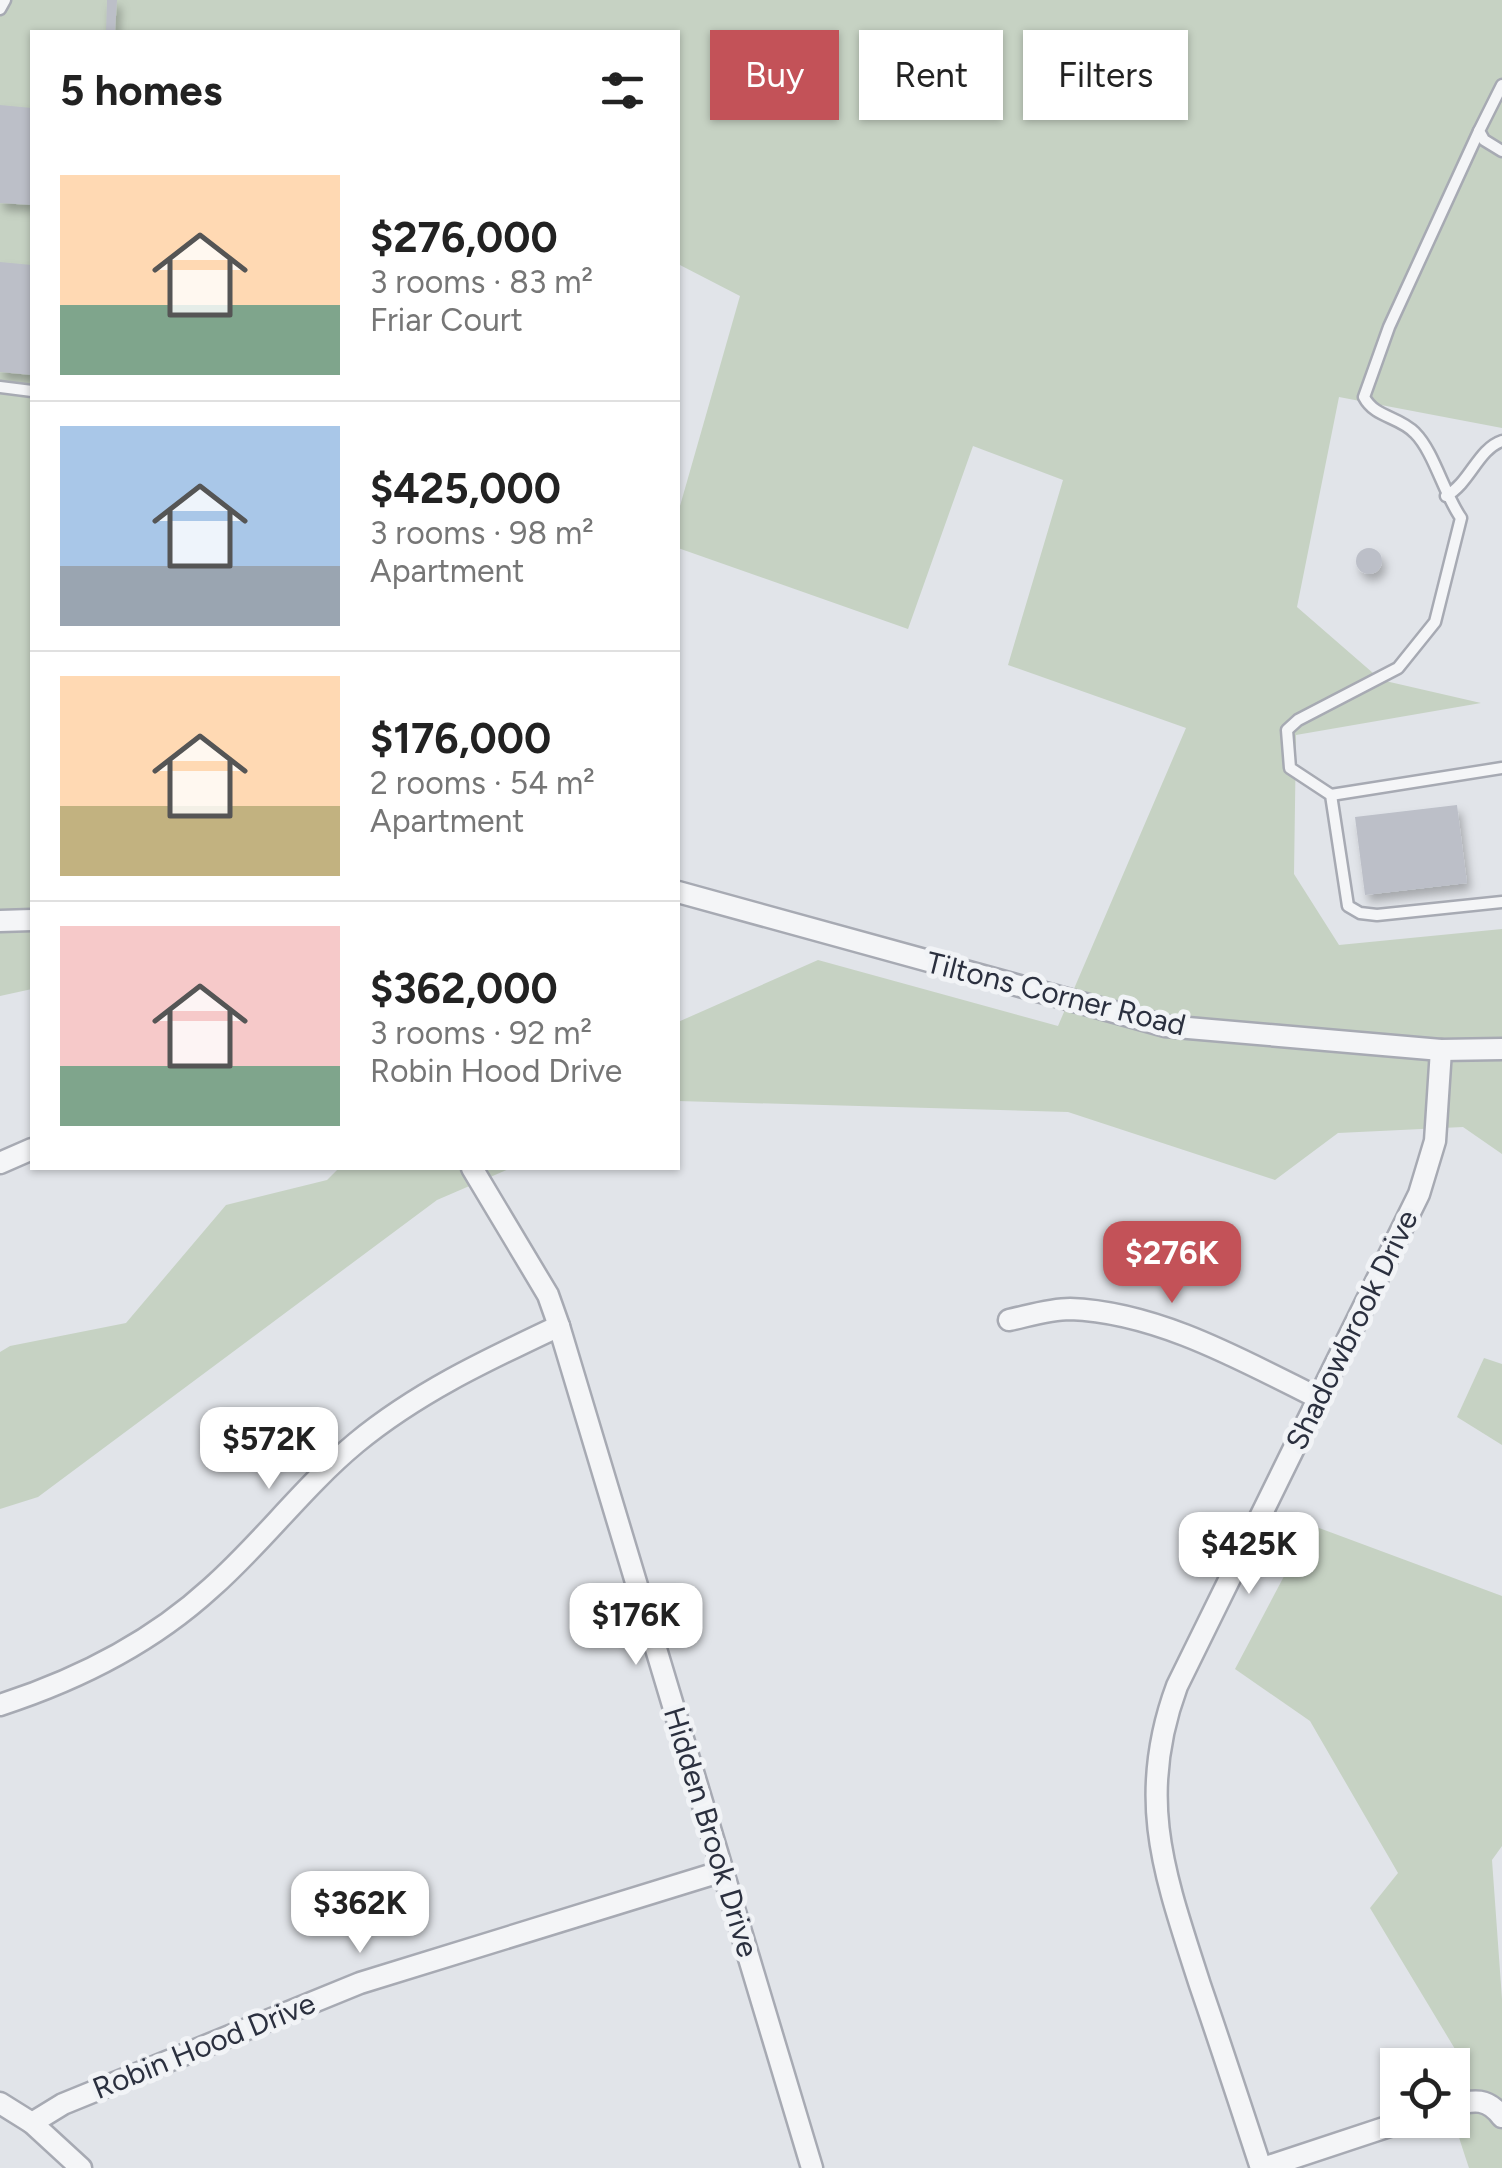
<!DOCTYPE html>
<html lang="en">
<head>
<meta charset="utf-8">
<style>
	:root { --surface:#fff; --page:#f2f2f2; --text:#222; --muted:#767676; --line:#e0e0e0; --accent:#c35258 }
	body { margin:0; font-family:Figtree,sans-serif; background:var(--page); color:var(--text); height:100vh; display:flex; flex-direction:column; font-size:38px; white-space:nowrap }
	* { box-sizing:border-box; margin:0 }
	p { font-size:32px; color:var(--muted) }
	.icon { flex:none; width:55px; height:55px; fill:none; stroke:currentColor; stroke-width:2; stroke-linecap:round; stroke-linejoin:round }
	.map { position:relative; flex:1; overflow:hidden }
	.details { position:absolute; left:30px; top:30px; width:650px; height:1140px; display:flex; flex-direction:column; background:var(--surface); border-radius:0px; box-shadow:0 2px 8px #0004 }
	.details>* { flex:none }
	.top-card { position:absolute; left:710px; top:30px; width:640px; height:90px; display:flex; gap:20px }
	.buttons { position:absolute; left:1380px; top:2048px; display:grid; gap:20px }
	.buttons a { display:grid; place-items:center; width:90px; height:90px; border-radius:0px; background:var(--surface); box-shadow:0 2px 8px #0004; font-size:50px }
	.price { position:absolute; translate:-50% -85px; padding:0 22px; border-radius:20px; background:#fff; color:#222; font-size:32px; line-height:65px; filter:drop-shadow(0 2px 5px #0008) }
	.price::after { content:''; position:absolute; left:50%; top:60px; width:30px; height:22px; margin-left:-15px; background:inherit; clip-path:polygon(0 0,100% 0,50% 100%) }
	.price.selected { background:var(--accent); color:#fff }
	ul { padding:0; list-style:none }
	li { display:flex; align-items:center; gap:30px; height:250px; padding:0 30px }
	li+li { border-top:2px solid var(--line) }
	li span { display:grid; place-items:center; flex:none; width:280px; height:200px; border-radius:0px; color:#555 }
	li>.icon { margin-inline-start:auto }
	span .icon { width:120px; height:120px; fill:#fffc; stroke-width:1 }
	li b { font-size:42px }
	h2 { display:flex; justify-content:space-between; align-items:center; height:120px; padding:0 30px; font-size:42px }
	.pill { padding:0 35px; border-radius:0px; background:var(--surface); box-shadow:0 2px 8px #0004; font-size:35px; line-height:90px }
	.pill.selected { background:var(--accent); color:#fff }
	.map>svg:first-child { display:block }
	.green { fill:#c6d2c3 }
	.building { fill:#bcbfc8; filter:url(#shadow) }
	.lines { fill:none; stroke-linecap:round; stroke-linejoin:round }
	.lane-casing { stroke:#a7aab3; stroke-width:15 }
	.street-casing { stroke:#a7aab3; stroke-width:25 }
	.lane { stroke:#f4f5f7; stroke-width:10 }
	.street { stroke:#f4f5f7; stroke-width:20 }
	.labels { text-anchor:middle; stroke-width:10; stroke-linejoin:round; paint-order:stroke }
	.street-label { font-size:30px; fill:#2b303f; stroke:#f1f3f6 }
</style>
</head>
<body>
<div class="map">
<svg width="1502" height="2168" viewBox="0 0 1502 2168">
	<defs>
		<filter id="shadow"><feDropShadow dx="4" dy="7" stdDeviation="5" flood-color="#0004"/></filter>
	</defs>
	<rect width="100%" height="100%" fill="#e1e4e9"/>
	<g class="green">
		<path d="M0,0H1502V428L1339,397L1297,607L1381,680L1481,703L1296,735L1294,874L1339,945L1502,929V1154L1463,1127L1338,1133L1275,1180L1068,1112L678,1101V1022L818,960L1058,1026L1186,728L1008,665L1063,480L973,446L908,629L678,548V513L740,296L678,264V32H32V989L0,996Z"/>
		<path d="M339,1168H511L437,1200L38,1497L0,1509V1352L10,1346L126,1323L226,1205L327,1180Z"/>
		<path d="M1484,1358L1502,1364V1445L1457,1417Z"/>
		<path d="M1311,1525L1502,1596V1846L1492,1860L1502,1999V2168H1469C1458,2133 1441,2097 1464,2064L1370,1908L1398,1873L1310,1721L1235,1669Z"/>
	</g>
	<g class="building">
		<path d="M107,0H117L115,32H106Z"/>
		<path d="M0,105L32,108V205L0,203Z"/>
		<path d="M0,262L32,265V375L0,372Z"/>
		<circle cx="1369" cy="561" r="13"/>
		<path d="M1457,805L1467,883L1365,895L1355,817Z"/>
	</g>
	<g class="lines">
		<defs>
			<g id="lane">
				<path d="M0,9L5,0"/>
				<path d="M1502,85L1479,131L1484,140L1502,151"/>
				<path d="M1479,131L1389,327L1364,397C1375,418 1399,416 1415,433C1434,452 1444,494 1461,518L1435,622L1398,668L1298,720L1287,730L1290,768L1331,795L1348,906L1360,913L1377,915L1502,902"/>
				<path d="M0,387L32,391"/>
				<path d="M1446,496C1470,483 1478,449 1502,441"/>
				<path d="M1331,795L1502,768"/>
			</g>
			<g id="street">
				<path d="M678,892L1165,1026L1441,1050L1502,1049"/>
				<path d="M0,921L32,920"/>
				<path d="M0,1163L32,1149"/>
				<path d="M472,1168L548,1295L559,1326L812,2168"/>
				<path d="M1009,1320C1028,1316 1050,1309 1070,1309C1157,1312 1242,1360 1318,1398"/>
				<path d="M0,1705C77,1680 151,1643 211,1588C262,1543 303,1487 356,1443C418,1392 487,1360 559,1326"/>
				<path d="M0,2103L32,2123L81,2168"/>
				<path d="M1452,2106C1474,2099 1488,2098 1502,2117"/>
				<path d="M32,2123L63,2104L360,1983L723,1871"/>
				<path d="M1261,2168C1241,2107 1221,2046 1200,1985C1165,1876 1135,1799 1177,1686L1419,1194L1435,1141L1441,1050"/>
				<path d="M1263,2168L1408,2120"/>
			</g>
		</defs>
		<use href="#lane" class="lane-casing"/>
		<use href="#street" class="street-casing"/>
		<use href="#lane" class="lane"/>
		<use href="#street" class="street"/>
	</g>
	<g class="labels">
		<g class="street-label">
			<text transform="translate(1056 994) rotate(14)" y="10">Tiltons Corner Road</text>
			<text transform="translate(1352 1330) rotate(-64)" y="10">Shadowbrook Drive</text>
			<text transform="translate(711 1832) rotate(73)" y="10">Hidden Brook Drive</text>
			<text transform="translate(204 2046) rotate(-22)" y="10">Robin Hood Drive</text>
		</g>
	</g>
</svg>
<div class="buttons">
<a><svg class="icon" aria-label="locate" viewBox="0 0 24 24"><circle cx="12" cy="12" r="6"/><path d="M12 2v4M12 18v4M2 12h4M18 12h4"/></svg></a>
</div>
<b class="price selected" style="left:1172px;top:1306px">$276K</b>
<b class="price" style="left:269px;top:1492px">$572K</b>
<b class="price" style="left:1249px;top:1597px">$425K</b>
<b class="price" style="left:636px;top:1668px">$176K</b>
<b class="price" style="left:360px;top:1956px">$362K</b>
<div class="top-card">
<a class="pill selected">Buy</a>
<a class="pill">Rent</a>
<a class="pill">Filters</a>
</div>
<section class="details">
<h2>5 homes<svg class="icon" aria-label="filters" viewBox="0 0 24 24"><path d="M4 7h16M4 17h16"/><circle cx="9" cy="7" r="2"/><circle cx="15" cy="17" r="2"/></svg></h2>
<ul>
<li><span style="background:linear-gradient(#ffd9b3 65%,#7fa58c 0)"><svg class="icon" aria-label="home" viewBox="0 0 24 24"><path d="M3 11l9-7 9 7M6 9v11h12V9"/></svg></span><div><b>$276,000</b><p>3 rooms · 83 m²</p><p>Friar Court</p></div></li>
<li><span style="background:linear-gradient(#a9c7e8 70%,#9aa5b1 0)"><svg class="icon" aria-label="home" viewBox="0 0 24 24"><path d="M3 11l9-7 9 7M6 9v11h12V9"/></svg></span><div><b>$425,000</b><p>3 rooms · 98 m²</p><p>Apartment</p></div></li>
<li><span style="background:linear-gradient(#ffd9b3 65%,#c2b280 0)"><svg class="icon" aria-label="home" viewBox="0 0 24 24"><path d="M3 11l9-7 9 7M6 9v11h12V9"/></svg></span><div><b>$176,000</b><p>2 rooms · 54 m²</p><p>Apartment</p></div></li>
<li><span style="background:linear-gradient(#f6c9c9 70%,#7fa58c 0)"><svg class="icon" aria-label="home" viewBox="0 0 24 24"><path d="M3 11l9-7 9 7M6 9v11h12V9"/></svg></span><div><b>$362,000</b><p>3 rooms · 92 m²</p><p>Robin Hood Drive</p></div></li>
</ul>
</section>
</div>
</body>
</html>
